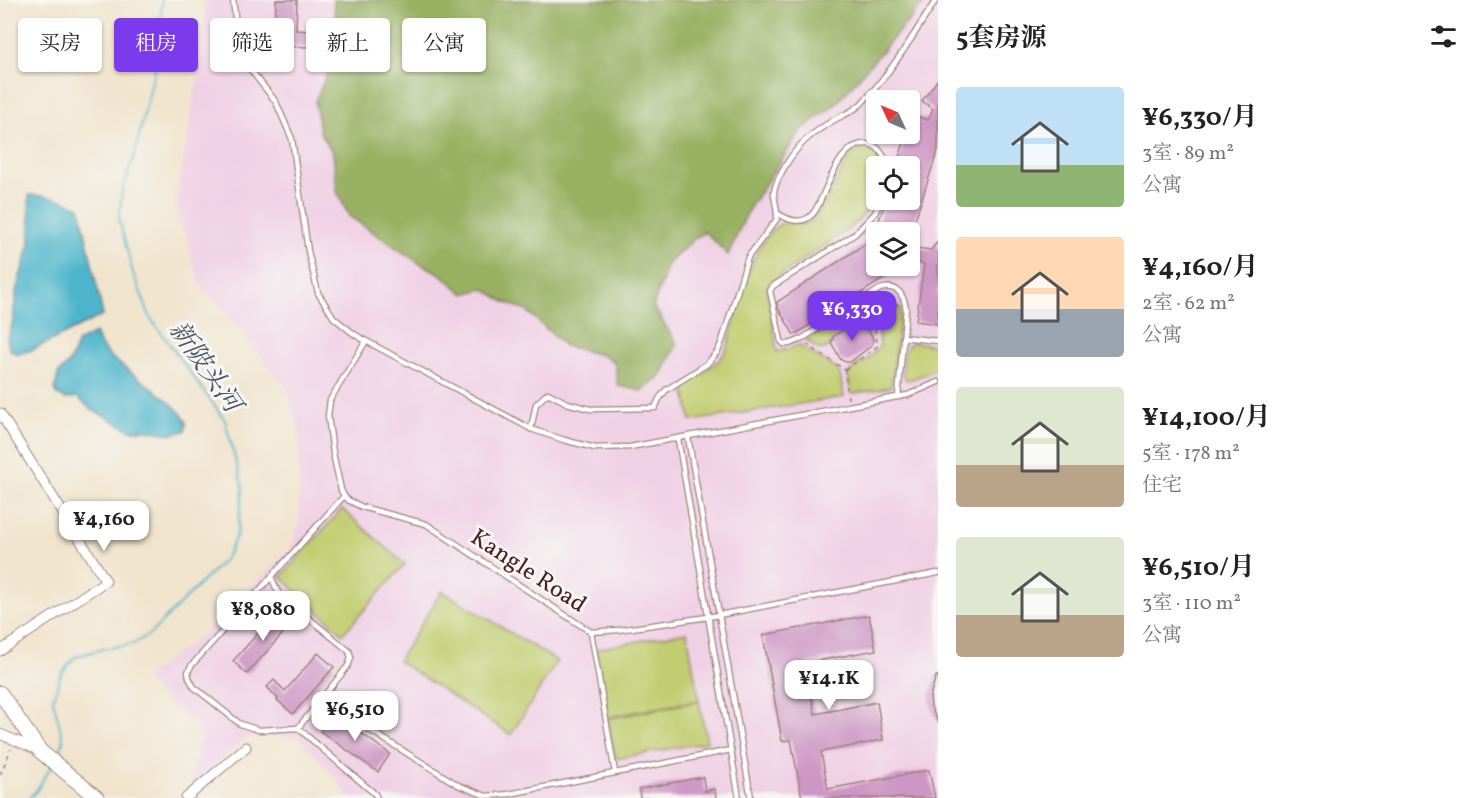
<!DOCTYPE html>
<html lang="zh">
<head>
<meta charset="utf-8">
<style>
	:root { --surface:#fff; --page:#f2f2f2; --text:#222; --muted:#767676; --accent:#7c3aed }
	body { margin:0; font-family:Vollkorn,"Noto Serif SC",serif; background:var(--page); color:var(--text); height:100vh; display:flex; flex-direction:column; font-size:22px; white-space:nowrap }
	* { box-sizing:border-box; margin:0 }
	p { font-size:20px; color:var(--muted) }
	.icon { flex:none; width:33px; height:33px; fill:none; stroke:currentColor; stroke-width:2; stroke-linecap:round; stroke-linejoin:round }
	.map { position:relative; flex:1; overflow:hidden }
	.panel { display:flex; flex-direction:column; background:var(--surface); width:540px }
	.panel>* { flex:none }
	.banner { position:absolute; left:18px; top:18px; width:570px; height:54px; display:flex; gap:12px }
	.needle { width:39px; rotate:314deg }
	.buttons { position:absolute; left:866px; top:90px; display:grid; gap:12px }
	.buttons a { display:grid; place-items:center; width:54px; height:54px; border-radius:6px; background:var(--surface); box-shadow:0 2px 4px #0004; font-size:30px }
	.price { position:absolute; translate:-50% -51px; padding:0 14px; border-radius:12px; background:#fff; color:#222; font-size:20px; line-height:39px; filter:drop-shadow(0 2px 3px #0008) }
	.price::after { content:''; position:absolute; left:50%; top:36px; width:18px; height:14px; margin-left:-9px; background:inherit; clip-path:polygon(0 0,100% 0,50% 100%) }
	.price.current { background:var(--accent); color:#fff }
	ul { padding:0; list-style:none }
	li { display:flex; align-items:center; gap:18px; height:150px; padding:0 18px }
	li span { display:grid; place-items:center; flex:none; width:168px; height:120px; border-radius:6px; color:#555 }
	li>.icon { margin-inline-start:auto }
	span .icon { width:72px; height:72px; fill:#fffc; stroke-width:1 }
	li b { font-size:26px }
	h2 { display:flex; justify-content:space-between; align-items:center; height:72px; padding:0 18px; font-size:26px }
	.pill { padding:0 21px; border-radius:6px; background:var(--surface); box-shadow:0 2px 4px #0004; font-size:21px; line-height:54px }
	.pill.current { background:var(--accent); color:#fff }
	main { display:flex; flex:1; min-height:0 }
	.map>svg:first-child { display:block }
	.built { fill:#f0d0e5; fill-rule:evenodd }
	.green { fill:#c1cd6f; stroke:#86764d; stroke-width:1.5 }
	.forest { fill:#98b062; stroke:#716846; stroke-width:1.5 }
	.water { fill:#4db5cb; stroke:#4c6a7b; stroke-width:1.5 }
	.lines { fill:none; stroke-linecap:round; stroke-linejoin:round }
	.stream { stroke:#4db5cb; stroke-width:2 }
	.building { fill:#cd96c4 }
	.lane-casing { stroke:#9e827c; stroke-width:7 }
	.street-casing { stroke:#9e827c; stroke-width:11 }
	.secondary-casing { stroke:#9e827c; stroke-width:16 }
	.path { stroke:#9e827c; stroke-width:1.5; stroke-dasharray:4.5 4.5; stroke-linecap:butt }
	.lane { stroke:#fff; stroke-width:4.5 }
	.street { stroke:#fff; stroke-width:9 }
	.secondary { stroke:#fff; stroke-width:14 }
	.labels { text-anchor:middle; stroke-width:6; stroke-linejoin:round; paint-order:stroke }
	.street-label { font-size:24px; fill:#4a1f2b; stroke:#f6f6f2 }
	.water-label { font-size:26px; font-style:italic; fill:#4b5463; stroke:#f6f6f2 }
</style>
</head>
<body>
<main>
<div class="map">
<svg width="938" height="798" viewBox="0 0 938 798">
	<rect width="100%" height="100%" fill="#f6f6f2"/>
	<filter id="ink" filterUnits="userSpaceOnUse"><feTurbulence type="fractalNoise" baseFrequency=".0167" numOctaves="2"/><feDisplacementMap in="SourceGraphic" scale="12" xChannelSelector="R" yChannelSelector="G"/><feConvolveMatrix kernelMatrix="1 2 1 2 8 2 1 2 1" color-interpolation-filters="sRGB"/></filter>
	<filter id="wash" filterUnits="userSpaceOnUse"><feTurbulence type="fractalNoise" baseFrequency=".008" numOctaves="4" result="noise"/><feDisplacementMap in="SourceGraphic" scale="24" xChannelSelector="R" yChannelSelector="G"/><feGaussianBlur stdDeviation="1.35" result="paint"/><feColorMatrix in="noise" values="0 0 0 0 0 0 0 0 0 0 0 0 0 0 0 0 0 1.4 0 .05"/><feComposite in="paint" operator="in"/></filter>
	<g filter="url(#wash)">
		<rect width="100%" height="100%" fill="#f1e4cd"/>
		<path class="built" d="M206,0H938V798H349L336,778L298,737H246L190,786L201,730L143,679L208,630L289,550L299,527V427L286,387L222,308L200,286L176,202L203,47ZM876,100H909V134H876ZM876,166H909V200H876ZM876,232H909V266H876Z"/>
		<g class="green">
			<path d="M865,149C874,152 882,157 883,166H876V188L870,206L864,214L852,227L769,283L767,288L777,352L799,345L838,370L840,374L844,397L691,421L684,387C695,377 718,365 725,352C729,345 730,336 732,330C740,304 747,266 762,244C767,237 776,223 785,223C793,223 799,227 807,223C823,215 839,174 848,158C853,152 857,150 865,149Z"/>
			<path d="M878,293L879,303L863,322C851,322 836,331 831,342L832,345L824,349H818L806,340Z"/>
			<path d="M898,307L901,309L891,387L851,394L848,374L860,362L864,363L880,346L878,327Z"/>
			<path d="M913,342L938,346V369L912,379L906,380L903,376C904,365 901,348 913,342Z"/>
			<path d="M342,509L405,564L343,634L281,577Z"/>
			<path d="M442,591L557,661L511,735L398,661Z"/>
			<path d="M687,632L699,700L608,717L596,649Z"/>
			<path d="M699,701L707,742L616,759L608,719Z"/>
		</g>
		<path class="forest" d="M333,0H923V4L836,104L801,130L749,209L728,255L705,232L695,238L669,263L653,306L677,344L661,376L641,391L618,386L615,363L602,355L565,346L527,311L505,302L484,289L464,294L439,273L419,263L349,216L337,191L333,153L320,132L315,101L340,45Z"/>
		<g class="water">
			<path d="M29,195C48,195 63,200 80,207L103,315L32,350L18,354L10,350L7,339L12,325L17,287L30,244Z"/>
			<path d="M95,333C98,340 102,348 107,353C123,370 181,404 186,422C187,425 186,427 185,431L171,434L146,430H130L105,416L92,410L77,397L66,399L57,395L55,388L58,374L70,361L78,342Z"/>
		</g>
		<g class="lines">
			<g class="stream">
				<path d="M56,758L61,750L63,739L53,700L61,674L75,657L102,649L133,644L150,634L226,558L237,534L243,489L225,420L151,319L133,273L119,219L122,191L134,157L158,56L162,0"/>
				<path d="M29,798L37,790L52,765"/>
			</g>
		</g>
		<g id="blocks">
			<g class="building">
				<path d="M276,0H297L296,30L308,31V47L274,46Z"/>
				<path d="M938,79V150L911,232H886L876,229L886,200H909V166H896L907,134H909V126L913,115L928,120L933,109L922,101Z"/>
				<path d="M871,240L876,247V266H888L893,273L794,335L778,308L777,302Z"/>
				<path d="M938,241V324L916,321L924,264L909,261V247L931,250Z"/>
				<path d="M855,322L862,323L872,336L873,341L871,346L850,362H846L841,360L831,342L834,336Z"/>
				<path d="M279,610L293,622L247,674L233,661Z"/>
				<path d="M869,615L876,650L805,663L815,714L877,702L883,740L821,752L828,789L929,770L935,798H802L791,740L782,741L763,635Z"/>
				<path d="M318,653L334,667L293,714L277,700L278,699L267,687L274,680L285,691Z"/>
				<path d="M936,676H938V723L931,707L930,696Z"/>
				<path d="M333,713L390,754L378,772L320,731Z"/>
				<path d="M703,777L705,791L715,789L716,798H640L639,789Z"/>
			</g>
		</g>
	</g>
	<g filter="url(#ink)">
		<use href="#blocks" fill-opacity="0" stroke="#9e827c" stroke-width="1.5"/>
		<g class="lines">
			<defs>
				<g id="lane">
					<path d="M233,0L236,25L246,64L276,102L292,139L308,251L318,293L334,318L354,334L366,341L531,429L564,440L595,448L630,447L908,395L938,382"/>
					<path d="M881,200L875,213L855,234L773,286L770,291L781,341L784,344H789L800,340L880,289C897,284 903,293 906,308L898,397"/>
					<path d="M777,213C786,219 798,224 808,218C815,214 818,206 821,199C830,180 842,142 867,144C878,144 885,157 888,166"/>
					<path d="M903,337L938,341"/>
					<path d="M366,341L330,400L328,416L333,453L341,490L344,496L348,500L362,507L426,524L591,632L618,630L708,617L938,573"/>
					<path d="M531,429L536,404L548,393L567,403L590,409L655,408L659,399L666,390L707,364L718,351L722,341L748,257L777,219C778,210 774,201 774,192C775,184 779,177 783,170C796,146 810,134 834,120C843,115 854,111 861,104C891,73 913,36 936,0"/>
					<path d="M688,437L751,798"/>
					<path d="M678,439L739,798"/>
					<path d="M344,496L191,666L188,672L189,678L194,687L240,724L259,730L298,728L375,794L377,798"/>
					<path d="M271,577L279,594L349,651L351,658L348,666L298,728"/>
					<path d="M591,632L615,773"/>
					<path d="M320,699L458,785L486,796L509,794L731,750"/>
				</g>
				<g id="street">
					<path d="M0,413L106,581L0,651"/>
					<path d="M0,734L38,750"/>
					<path d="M186,798L246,747"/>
				</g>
				<path id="secondary" d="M0,693L40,751L97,798"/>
			</defs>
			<use href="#lane" class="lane-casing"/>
			<use href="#street" class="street-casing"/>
			<use href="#secondary" class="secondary-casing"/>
			<g class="path">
				<path d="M882,296L886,312"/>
				<path d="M806,344L845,370L848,399"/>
				<path d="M845,370L878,346L874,324L898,303"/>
				<path d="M0,775L11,749"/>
			</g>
			<use href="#lane" class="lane"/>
			<use href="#street" class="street"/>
			<use href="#secondary" class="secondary"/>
		</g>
	</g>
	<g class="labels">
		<g class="street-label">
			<text transform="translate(529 570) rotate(33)" y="8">Kangle Road</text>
		</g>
		<g class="water-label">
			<text transform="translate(206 366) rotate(55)" y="9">新陂头河</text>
		</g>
	</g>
</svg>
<div class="buttons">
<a><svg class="needle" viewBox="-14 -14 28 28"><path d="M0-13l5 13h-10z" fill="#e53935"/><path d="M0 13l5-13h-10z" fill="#767676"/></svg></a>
<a><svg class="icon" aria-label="locate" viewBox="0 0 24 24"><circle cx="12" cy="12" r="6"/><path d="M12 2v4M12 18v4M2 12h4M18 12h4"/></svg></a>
<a><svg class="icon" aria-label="layers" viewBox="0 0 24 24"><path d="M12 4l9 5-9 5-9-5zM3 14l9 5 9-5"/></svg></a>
</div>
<b class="price current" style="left:852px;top:342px">¥6,330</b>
<b class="price" style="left:104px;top:552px">¥4,160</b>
<b class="price" style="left:263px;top:642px">¥8,080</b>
<b class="price" style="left:829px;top:711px">¥14.1K</b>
<b class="price" style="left:355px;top:742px">¥6,510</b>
<div class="banner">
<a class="pill">买房</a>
<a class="pill current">租房</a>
<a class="pill">筛选</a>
<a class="pill">新上</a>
<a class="pill">公寓</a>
</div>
</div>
<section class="panel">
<h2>5套房源<svg class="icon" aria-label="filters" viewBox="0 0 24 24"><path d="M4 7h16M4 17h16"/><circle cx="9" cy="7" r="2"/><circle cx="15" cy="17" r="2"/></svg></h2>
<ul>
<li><span style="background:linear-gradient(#bfe0f5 65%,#8fb573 0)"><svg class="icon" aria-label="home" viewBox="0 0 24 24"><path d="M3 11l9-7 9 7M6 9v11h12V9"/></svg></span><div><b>¥6,330/月</b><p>3室 · 89 m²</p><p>公寓</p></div></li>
<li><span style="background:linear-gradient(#ffd9b3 60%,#9aa5b1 0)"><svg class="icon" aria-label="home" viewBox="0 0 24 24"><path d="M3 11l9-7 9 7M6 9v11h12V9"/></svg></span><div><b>¥4,160/月</b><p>2室 · 62 m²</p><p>公寓</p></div></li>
<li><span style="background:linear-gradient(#dfe7d0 65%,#b9a48a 0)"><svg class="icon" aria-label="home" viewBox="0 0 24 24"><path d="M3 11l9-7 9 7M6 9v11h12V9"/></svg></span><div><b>¥14,100/月</b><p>5室 · 178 m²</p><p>住宅</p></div></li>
<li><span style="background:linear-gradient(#dfe7d0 65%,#b9a48a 0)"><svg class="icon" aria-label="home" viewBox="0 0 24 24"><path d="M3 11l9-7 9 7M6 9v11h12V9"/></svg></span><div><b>¥6,510/月</b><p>3室 · 110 m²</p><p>公寓</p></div></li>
</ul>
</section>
</main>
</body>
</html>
